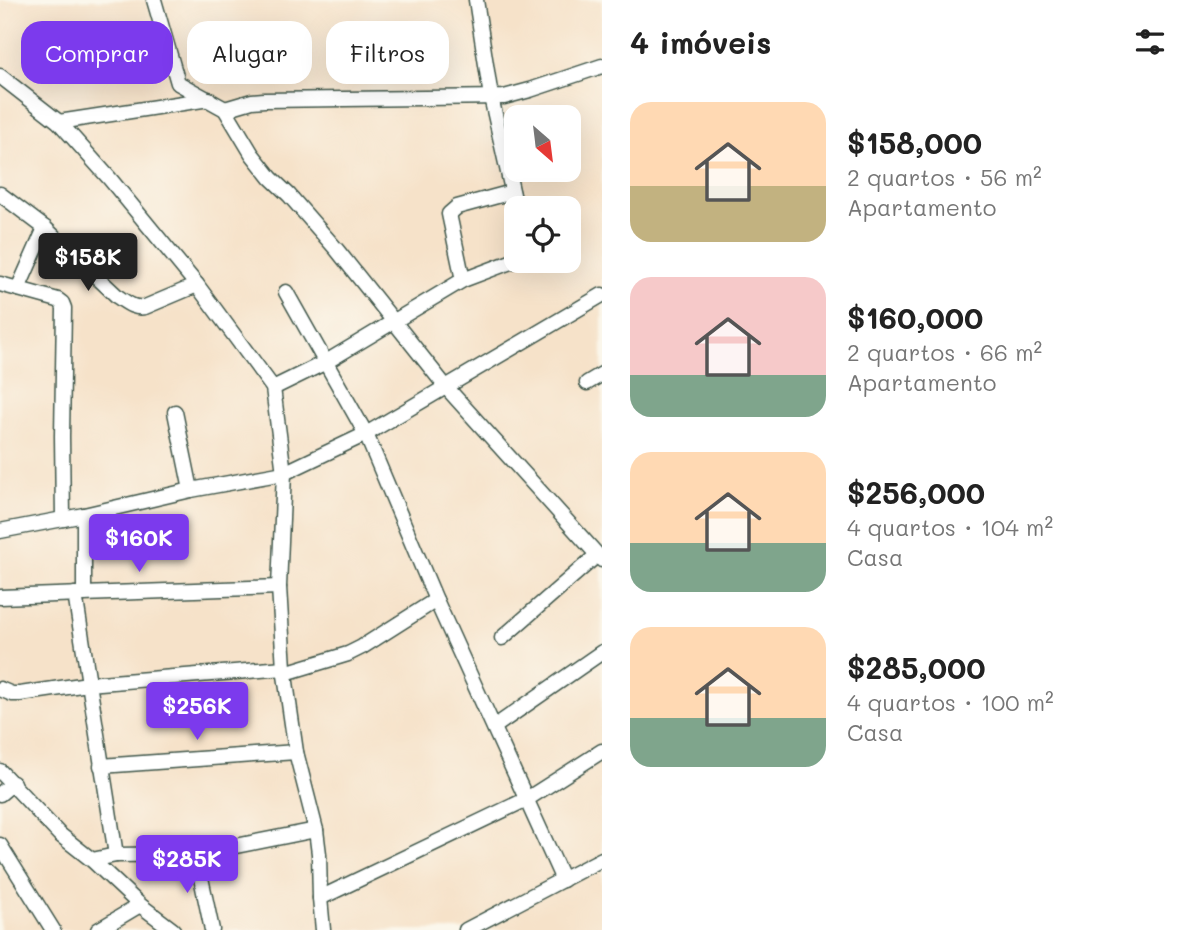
<!DOCTYPE html>
<html lang="pt">
<head>
<meta charset="utf-8">
<style>
	:root { --surface:#fff; --page:#f2f2f2; --text:#222; --muted:#767676; --accent:#7c3aed }
	body { margin:0; font-family:Mali,sans-serif; background:var(--page); color:var(--text); height:100vh; display:flex; flex-direction:column; font-size:26px; white-space:nowrap }
	* { box-sizing:border-box; margin:0 }
	p { font-size:23px; color:var(--muted) }
	.icon { flex:none; width:38px; height:38px; fill:none; stroke:currentColor; stroke-width:2; stroke-linecap:round; stroke-linejoin:round }
	.map { position:relative; flex:1; overflow:hidden }
	.sheet { display:flex; flex-direction:column; background:var(--surface); width:595px }
	.sheet>* { flex:none }
	.guide { position:absolute; left:21px; top:21px; width:476px; height:63px; display:flex; gap:14px }
	.needle { width:46px; rotate:152deg }
	.controls { position:absolute; left:504px; top:105px; display:grid; gap:14px }
	.controls a { display:grid; place-items:center; width:77px; height:77px; border-radius:14px; background:var(--surface); box-shadow:0 7px 28px #0002; font-size:35px }
	.price { position:absolute; translate:-50% -60px; padding:0 16px; border-radius:7px; background:var(--accent); color:#fff; font-size:23px; line-height:46px; filter:drop-shadow(0 2px 4px #0008) }
	.price::after { content:''; position:absolute; left:50%; top:42px; width:21px; height:16px; margin-left:-10px; background:inherit; clip-path:polygon(0 0,100% 0,50% 100%) }
	.price.current { background:#222; color:#fff }
	ul { padding:0; list-style:none }
	li { display:flex; align-items:center; gap:21px; height:175px; padding:0 28px }
	li span { display:grid; place-items:center; flex:none; width:196px; height:140px; border-radius:21px; color:#555 }
	li>.icon { margin-inline-start:auto }
	span .icon { width:84px; height:84px; fill:#fffc; stroke-width:1 }
	li b { font-size:30px }
	h2 { display:flex; justify-content:space-between; align-items:center; height:84px; padding:0 28px; font-size:30px }
	.chip { padding:0 24px; border-radius:21px; background:var(--surface); box-shadow:0 7px 28px #0002; font-size:24px; line-height:63px }
	.chip.current { background:var(--accent); color:#fff }
	main { display:flex; flex:1; min-height:0 }
	.map>svg:first-child { display:block }
	.lines { fill:none; stroke-linecap:round; stroke-linejoin:round }
	.street-casing { stroke:#3f564a; stroke-width:17 }
	.street { stroke:#fff; stroke-width:14 }
</style>
</head>
<body>
<main>
<div class="map">
<svg width="602" height="930" viewBox="0 0 602 930">
	<rect width="100%" height="100%" fill="#fbf7ec"/>
	<filter id="ink" filterUnits="userSpaceOnUse"><feTurbulence type="fractalNoise" baseFrequency=".0143" numOctaves="2"/><feDisplacementMap in="SourceGraphic" scale="14" xChannelSelector="R" yChannelSelector="G"/><feConvolveMatrix kernelMatrix="1 2 1 2 8 2 1 2 1" color-interpolation-filters="sRGB"/></filter>
	<filter id="wash" filterUnits="userSpaceOnUse"><feTurbulence type="fractalNoise" baseFrequency=".00686" numOctaves="4" result="noise"/><feDisplacementMap in="SourceGraphic" scale="28" xChannelSelector="R" yChannelSelector="G"/><feGaussianBlur stdDeviation="1.57" result="paint"/><feColorMatrix in="noise" values="0 0 0 0 0 0 0 0 0 0 0 0 0 0 0 0 0 1.4 0 .05"/><feComposite in="paint" operator="in"/></filter>
	<g filter="url(#wash)">
		<rect width="100%" height="100%" fill="#f6e2c9"/>
	</g>
	<g filter="url(#ink)">
		<g class="lines">
			<defs>
				<g id="street">
					<path d="M154,0L178,83L225,109L252,154L271,178L289,195L337,250L446,387L602,560"/>
					<path d="M476,0L491,97L516,208"/>
					<path d="M0,76L59,122L110,179L197,285L273,388L284,473L279,587L284,668L296,752L316,830L319,854L320,898L323,930"/>
					<path d="M225,109L252,101L264,100L504,97L530,90L602,66"/>
					<path d="M59,122L209,99"/>
					<path d="M0,194L45,228L118,297C127,303 134,309 145,307L197,285"/>
					<path d="M463,280L449,214L457,207L512,192"/>
					<path d="M0,284L58,300L62,303L64,308L62,436L63,519"/>
					<path d="M18,289L45,228"/>
					<path d="M286,292L366,434L436,600L563,880"/>
					<path d="M587,383L602,374"/>
					<path d="M273,388L326,362L463,280L516,260"/>
					<path d="M175,412L191,490"/>
					<path d="M0,531L84,515L191,490L284,473L366,434L602,295"/>
					<path d="M75,594L116,855"/>
					<path d="M84,594V515"/>
					<path d="M0,597L279,587"/>
					<path d="M502,638L597,555"/>
					<path d="M285,673L348,654L362,647L436,600"/>
					<path d="M0,689L12,694H20L88,684L284,668"/>
					<path d="M494,727L602,652"/>
					<path d="M101,766L296,752"/>
					<path d="M0,771L59,834L92,860L140,905L173,930"/>
					<path d="M0,794L13,783"/>
					<path d="M0,845L53,930"/>
					<path d="M196,854L212,930"/>
					<path d="M92,860L116,855L196,854L316,830"/>
					<path d="M320,898L527,799L602,751"/>
					<path d="M98,930L140,905"/>
					<path d="M466,930L602,859"/>
				</g>
			</defs>
			<use href="#street" class="street-casing"/>
			<use href="#street" class="street"/>
		</g>
	</g>
</svg>
<div class="controls">
<a><svg class="needle" viewBox="-14 -14 28 28"><path d="M0-13l5 13h-10z" fill="#e53935"/><path d="M0 13l5-13h-10z" fill="#767676"/></svg></a>
<a><svg class="icon" aria-label="locate" viewBox="0 0 24 24"><circle cx="12" cy="12" r="6"/><path d="M12 2v4M12 18v4M2 12h4M18 12h4"/></svg></a>
</div>
<b class="price current" style="left:88px;top:293px">$158K</b>
<b class="price" style="left:139px;top:574px">$160K</b>
<b class="price" style="left:197px;top:742px">$256K</b>
<b class="price" style="left:187px;top:895px">$285K</b>
<div class="guide">
<a class="chip current">Comprar</a>
<a class="chip">Alugar</a>
<a class="chip">Filtros</a>
</div>
</div>
<section class="sheet">
<h2>4 imóveis<svg class="icon" aria-label="filters" viewBox="0 0 24 24"><path d="M4 7h16M4 17h16"/><circle cx="9" cy="7" r="2"/><circle cx="15" cy="17" r="2"/></svg></h2>
<ul>
<li><span style="background:linear-gradient(#ffd9b3 60%,#c2b280 0)"><svg class="icon" aria-label="home" viewBox="0 0 24 24"><path d="M3 11l9-7 9 7M6 9v11h12V9"/></svg></span><div><b>$158,000</b><p>2 quartos · 56 m²</p><p>Apartamento</p></div></li>
<li><span style="background:linear-gradient(#f6c9c9 70%,#7fa58c 0)"><svg class="icon" aria-label="home" viewBox="0 0 24 24"><path d="M3 11l9-7 9 7M6 9v11h12V9"/></svg></span><div><b>$160,000</b><p>2 quartos · 66 m²</p><p>Apartamento</p></div></li>
<li><span style="background:linear-gradient(#ffd9b3 65%,#7fa58c 0)"><svg class="icon" aria-label="home" viewBox="0 0 24 24"><path d="M3 11l9-7 9 7M6 9v11h12V9"/></svg></span><div><b>$256,000</b><p>4 quartos · 104 m²</p><p>Casa</p></div></li>
<li><span style="background:linear-gradient(#ffd9b3 65%,#7fa58c 0)"><svg class="icon" aria-label="home" viewBox="0 0 24 24"><path d="M3 11l9-7 9 7M6 9v11h12V9"/></svg></span><div><b>$285,000</b><p>4 quartos · 100 m²</p><p>Casa</p></div></li>
</ul>
</section>
</main>
</body>
</html>
